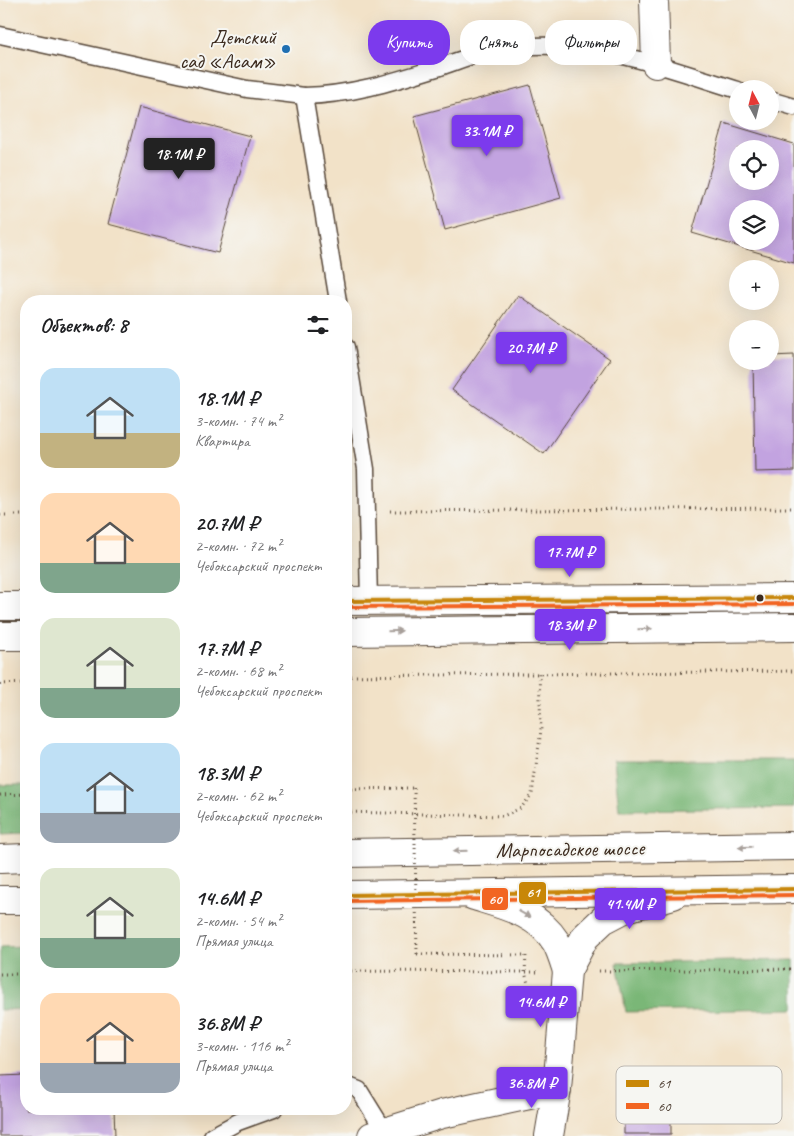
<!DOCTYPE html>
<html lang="ru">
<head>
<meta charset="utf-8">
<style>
	:root { --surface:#fff; --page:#f6f6f6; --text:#202124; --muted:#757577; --accent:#7c3aed }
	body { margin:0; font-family:Caveat,sans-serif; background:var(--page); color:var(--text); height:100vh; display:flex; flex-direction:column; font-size:19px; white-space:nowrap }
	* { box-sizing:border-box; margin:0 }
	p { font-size:16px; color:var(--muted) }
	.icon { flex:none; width:28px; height:28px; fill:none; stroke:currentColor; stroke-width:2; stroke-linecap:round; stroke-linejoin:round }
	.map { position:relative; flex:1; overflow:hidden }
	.drawer { position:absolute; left:20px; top:295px; width:332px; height:820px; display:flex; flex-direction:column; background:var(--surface); border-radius:20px; box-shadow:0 5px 20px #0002 }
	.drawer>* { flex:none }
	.banner { position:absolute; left:368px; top:20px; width:351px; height:45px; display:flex; gap:10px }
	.needle { width:32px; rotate:353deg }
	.controls { position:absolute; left:729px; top:80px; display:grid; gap:10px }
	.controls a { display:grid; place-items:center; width:50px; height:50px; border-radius:50%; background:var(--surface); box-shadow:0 5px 20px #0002; font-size:25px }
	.price { position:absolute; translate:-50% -42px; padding:0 11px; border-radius:5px; background:var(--accent); color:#fff; font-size:16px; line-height:32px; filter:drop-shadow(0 1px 2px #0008) }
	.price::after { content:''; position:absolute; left:50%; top:30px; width:15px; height:11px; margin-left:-8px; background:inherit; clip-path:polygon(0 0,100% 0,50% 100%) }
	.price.selected { background:#222; color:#fff }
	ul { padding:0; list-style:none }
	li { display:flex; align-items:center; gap:15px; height:125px; padding:0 20px }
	li span { display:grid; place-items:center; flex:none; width:140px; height:100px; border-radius:15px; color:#555 }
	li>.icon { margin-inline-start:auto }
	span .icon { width:60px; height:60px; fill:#fffc; stroke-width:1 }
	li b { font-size:21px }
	h2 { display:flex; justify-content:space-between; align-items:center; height:60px; padding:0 20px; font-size:21px }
	.chip { padding:0 18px; border-radius:20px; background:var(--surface); box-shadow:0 5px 20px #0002; font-size:18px; line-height:45px }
	.chip.selected { background:var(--accent); color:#fff }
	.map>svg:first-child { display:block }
	.forest { fill:#7ab777; stroke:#5a704a }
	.building { fill:#c2a3e0; fill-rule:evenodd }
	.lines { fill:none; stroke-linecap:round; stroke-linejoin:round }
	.service-casing { stroke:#564638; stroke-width:19 }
	.minor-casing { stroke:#564638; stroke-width:30 }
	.tertiary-casing { stroke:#564638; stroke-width:30 }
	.primary-casing { stroke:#564638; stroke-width:30 }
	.path { stroke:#564638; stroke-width:3; stroke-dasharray:1 4; stroke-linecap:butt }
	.service { stroke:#fff; stroke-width:16 }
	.minor { stroke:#fff; stroke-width:28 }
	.tertiary { stroke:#fff; stroke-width:28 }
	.primary { stroke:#fff; stroke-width:28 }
	.path-bridge { stroke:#564638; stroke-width:3; stroke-dasharray:1 4; stroke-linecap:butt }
	.bus-1-casing { stroke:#f6f6f2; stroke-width:8 }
	.bus-2-casing { stroke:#f6f6f2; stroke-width:8 }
	.bus-1 { stroke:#c88708; stroke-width:4 }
	.bus-2 { stroke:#f26522; stroke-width:4 }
	.oneway { fill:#a79f9a }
	.poi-dot { fill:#1f6fb2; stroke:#f6f6f2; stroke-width:2 }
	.bus-dot { fill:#3b2a1e; stroke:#f6f6f2; stroke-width:2 }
	.labels { text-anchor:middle; stroke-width:4; stroke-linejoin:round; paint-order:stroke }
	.poi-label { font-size:21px; fill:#3b2a1e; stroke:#f6f6f2; text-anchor:end }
	.street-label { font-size:21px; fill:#3b2a1e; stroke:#f6f6f2 }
	.key { fill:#f6f6f2; stroke:#beb9b2; stroke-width:1 }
	.key-label { font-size:14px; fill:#3b2a1e }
	.line-badge { stroke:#f6f6f2; stroke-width:2 }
	.badge-label { font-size:14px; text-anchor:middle; font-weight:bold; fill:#fff }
</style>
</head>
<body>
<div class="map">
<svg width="794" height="1136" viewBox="0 0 794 1136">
	<rect width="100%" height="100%" fill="#f6f6f2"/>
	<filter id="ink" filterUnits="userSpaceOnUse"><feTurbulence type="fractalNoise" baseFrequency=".02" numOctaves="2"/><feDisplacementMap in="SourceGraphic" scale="10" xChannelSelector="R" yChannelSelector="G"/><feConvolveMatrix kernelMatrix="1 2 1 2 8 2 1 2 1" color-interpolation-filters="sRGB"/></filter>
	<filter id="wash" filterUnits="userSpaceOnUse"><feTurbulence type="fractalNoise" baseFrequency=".0096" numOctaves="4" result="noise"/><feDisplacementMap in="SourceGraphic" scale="20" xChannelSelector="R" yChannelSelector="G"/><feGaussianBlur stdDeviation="1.12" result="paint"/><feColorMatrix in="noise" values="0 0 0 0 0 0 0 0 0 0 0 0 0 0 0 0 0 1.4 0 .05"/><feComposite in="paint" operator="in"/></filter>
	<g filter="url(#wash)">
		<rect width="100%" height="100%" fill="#f2e2c8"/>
		<g class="forest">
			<path d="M614,760H794V808L619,810Z"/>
			<path d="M0,785H26V833L0,834Z"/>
			<path d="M26,946V1009L0,1010V947Z"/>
			<path d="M794,960V1009L626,1012L617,963Z"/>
		</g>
		<g id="blocks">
			<g class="building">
				<path d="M530,85L561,198L445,230L414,116Z"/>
				<path d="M139,107L250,136L218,253L108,224Z"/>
				<path d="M724,123L794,144V263L692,233ZM738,149H770V181H738ZM738,209H770V241H738Z"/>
				<path d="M518,295L610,359L544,454L452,390Z"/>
				<path d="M794,355V471L755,472L753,361H770V356Z"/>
				<path d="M26,1075V1109H114L115,1136H0V1076Z"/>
				<path d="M624,1099L671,1100V1134H624Z"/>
			</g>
		</g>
	</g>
	<g filter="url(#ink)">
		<use href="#blocks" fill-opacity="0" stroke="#564638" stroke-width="1"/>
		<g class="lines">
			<defs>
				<g id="service">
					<path d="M0,35L247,89L304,96"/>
					<path d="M770,100L794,107"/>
					<path d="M338,301L304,96C352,95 395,81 440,67C455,62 471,55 487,52C575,32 654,64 738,90"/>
					<path d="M346,347L366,469L369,601"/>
					<path d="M346,1085L359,1090L385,1132"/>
					<path d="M212,1136L238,1122L274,1109"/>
				</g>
				<g id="minor">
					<path d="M654,0L656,64"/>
					<path d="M474,896C506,906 538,913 556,942C561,951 564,962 567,971"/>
					<path d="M372,1136L442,1114L557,1089"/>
					<path d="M549,1136L557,1089L567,971L585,937L603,920L626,908L673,895"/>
				</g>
				<g id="tertiary">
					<path d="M346,601L794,598"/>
					<path d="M0,606H26"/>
					<path d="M346,632L794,627"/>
					<path d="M0,636H26"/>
				</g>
				<g id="primary">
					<path d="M346,853L794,846"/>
					<path d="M0,859L26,858"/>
					<path d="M346,895L794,889"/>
					<path d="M0,900H26"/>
				</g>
			</defs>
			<use href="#service" class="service-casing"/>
			<use href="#minor" class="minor-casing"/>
			<use href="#tertiary" class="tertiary-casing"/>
			<use href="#primary" class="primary-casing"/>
			<g class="path">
				<path d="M390,511L794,508"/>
				<path d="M0,515H26"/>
				<path d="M346,676L794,671"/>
				<path d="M0,684L26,683"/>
				<path d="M346,789L414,788"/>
				<path d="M0,795L26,794"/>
				<path d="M346,812L503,816L521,808L532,794L541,730L539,673"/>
				<path d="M417,954L526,955L525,972L534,1007"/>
				<path d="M346,971L538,972"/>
				<path d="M599,971L794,969"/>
				<path d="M0,974H26"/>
			</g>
			<use href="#service" class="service"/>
			<use href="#minor" class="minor"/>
			<use href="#tertiary" class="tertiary"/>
			<use href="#primary" class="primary"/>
			<path class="path-bridge" d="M414,788L417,954"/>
			<defs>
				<g id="bus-1">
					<path d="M346,601L794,598"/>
					<path d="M346,895L794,889"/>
				</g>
				<g id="bus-2">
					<path d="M346,607L794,604"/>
					<path d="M346,901L794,895"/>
				</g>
			</defs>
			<use href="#bus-1" class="bus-1-casing"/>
			<use href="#bus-2" class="bus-2-casing"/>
			<use href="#bus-1" class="bus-1"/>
			<use href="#bus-2" class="bus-2"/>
		</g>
		<defs><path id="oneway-solid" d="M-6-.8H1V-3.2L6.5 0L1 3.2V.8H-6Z" transform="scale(1.25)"/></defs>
		<g class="oneway">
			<use href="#oneway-solid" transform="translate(645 629) rotate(-1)"/>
			<use href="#oneway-solid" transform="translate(395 631) rotate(-1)"/>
			<use href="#oneway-solid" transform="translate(745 847) rotate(179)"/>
			<use href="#oneway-solid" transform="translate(460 851) rotate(179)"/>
			<use href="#oneway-solid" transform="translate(524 914) rotate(29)"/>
		</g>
	</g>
	<circle class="poi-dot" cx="286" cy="49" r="5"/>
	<circle class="bus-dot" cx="760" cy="598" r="4.5"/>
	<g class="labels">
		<g class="poi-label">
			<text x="276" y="44">Детский<tspan x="276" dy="24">сад «Асам»</tspan></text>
		</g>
		<g class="street-label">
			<text transform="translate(570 849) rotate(-1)" y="7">Марпосадское шоссе</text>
		</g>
	</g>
	<rect x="616" y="1066" width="166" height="58" rx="8" class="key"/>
	<rect x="626" y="1080" width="23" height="7" fill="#c88708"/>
	<rect x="626" y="1103" width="23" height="6" fill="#f26522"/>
	<g class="key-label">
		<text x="658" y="1088">61</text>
		<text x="658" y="1111">60</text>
	</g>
	<g class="line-badge">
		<rect x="518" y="881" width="29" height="24" rx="5" fill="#c88708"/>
		<rect x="481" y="887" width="28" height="24" rx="5" fill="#f26522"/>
	</g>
	<g class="badge-label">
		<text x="533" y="897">61</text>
		<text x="495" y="904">60</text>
	</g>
</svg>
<div class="controls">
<a><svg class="needle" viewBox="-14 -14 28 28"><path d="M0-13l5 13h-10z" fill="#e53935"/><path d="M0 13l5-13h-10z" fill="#757577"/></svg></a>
<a><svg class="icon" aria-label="locate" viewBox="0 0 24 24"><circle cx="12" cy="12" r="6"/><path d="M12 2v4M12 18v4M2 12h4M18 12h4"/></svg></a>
<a><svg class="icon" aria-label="layers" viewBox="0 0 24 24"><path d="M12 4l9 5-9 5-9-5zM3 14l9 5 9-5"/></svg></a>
<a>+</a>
<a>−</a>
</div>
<b class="price" style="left:487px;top:157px">33.1M ₽</b>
<b class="price selected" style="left:179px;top:180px">18.1M ₽</b>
<b class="price" style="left:531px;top:374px">20.7M ₽</b>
<b class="price" style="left:570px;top:578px">17.7M ₽</b>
<b class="price" style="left:570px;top:651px">18.3M ₽</b>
<b class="price" style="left:630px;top:930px">41.4M ₽</b>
<b class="price" style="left:541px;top:1028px">14.6M ₽</b>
<b class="price" style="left:532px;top:1109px">36.8M ₽</b>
<div class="banner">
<a class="chip selected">Купить</a>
<a class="chip">Снять</a>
<a class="chip">Фильтры</a>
</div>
<section class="drawer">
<h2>Объектов: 8<svg class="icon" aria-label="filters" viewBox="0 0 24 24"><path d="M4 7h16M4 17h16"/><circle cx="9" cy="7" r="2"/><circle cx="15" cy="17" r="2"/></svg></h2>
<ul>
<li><span style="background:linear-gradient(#bfe0f5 65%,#c2b280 0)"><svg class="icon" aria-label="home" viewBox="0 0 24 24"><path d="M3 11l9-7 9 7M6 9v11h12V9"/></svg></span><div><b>18.1M ₽</b><p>3-комн. · 74 m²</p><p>Квартира</p></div></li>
<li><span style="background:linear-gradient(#ffd9b3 70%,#7fa58c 0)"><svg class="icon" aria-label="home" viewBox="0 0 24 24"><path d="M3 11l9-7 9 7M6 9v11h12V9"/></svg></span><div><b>20.7M ₽</b><p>2-комн. · 72 m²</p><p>Чебоксарский проспект</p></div></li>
<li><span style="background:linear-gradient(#dfe7d0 70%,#7fa58c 0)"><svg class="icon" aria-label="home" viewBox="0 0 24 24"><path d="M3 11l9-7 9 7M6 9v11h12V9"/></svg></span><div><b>17.7M ₽</b><p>2-комн. · 68 m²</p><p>Чебоксарский проспект</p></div></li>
<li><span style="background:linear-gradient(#bfe0f5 70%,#9aa5b1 0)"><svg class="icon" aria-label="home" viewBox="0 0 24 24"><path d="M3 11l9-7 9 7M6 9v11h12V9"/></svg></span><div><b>18.3M ₽</b><p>2-комн. · 62 m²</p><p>Чебоксарский проспект</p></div></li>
<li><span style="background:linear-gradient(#dfe7d0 70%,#7fa58c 0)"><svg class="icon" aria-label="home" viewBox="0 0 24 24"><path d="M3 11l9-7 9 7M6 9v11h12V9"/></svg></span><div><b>14.6M ₽</b><p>2-комн. · 54 m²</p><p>Прямая улица</p></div></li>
<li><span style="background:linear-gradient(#ffd9b3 70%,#9aa5b1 0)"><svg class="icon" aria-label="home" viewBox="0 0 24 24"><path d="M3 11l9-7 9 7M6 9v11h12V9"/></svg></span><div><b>36.8M ₽</b><p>3-комн. · 116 m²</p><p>Прямая улица</p></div></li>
</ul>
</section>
</div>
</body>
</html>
